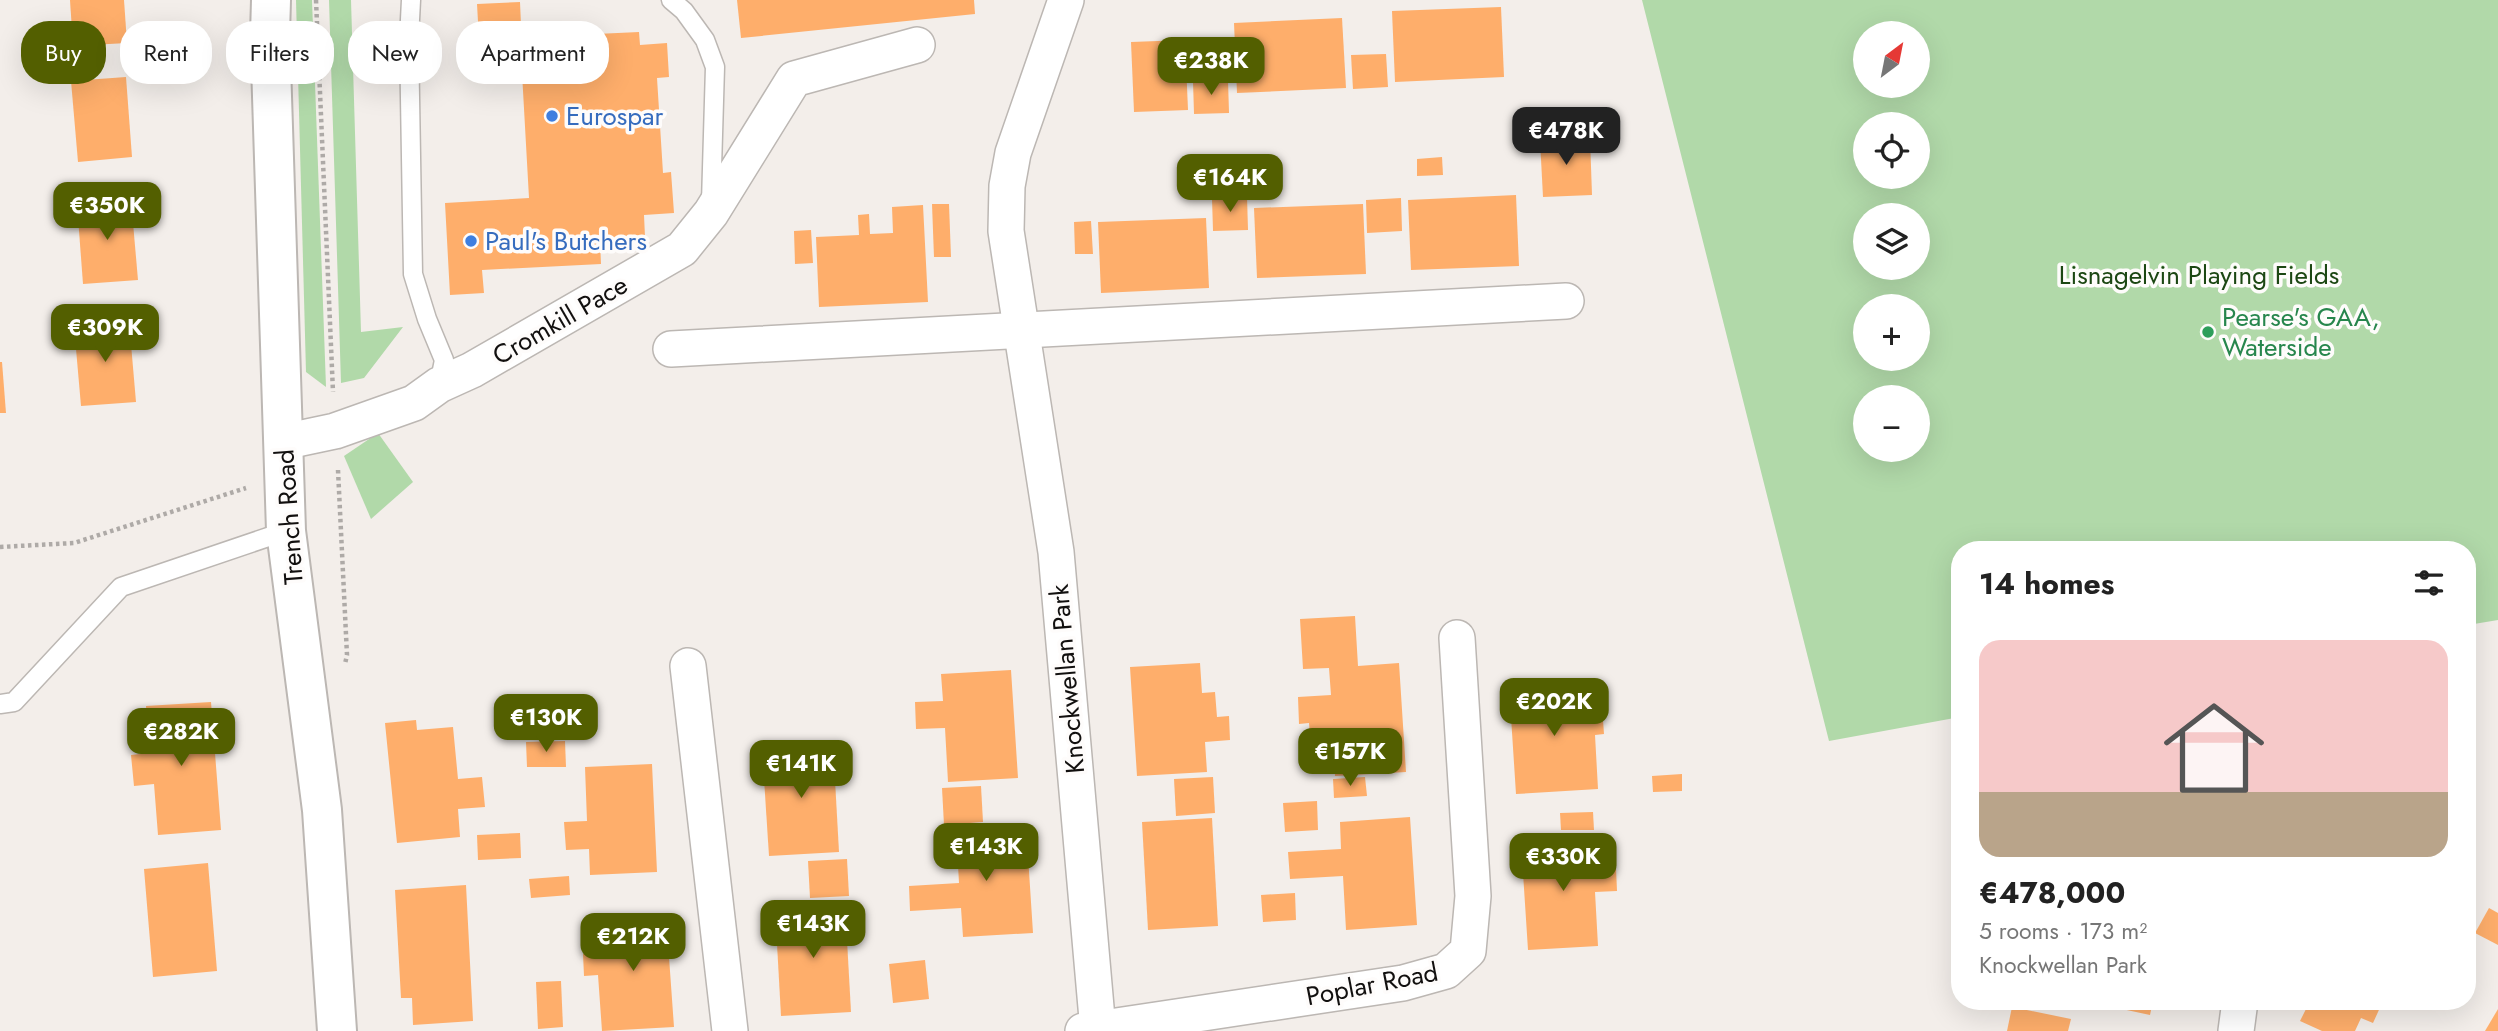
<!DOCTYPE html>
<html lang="en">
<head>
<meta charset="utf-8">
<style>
	:root { --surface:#fff; --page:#f2f2f2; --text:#222; --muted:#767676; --accent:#535f00 }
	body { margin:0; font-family:Jost,sans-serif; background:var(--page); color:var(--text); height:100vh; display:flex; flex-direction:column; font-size:26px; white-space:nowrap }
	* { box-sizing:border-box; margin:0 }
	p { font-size:23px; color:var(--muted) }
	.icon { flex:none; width:38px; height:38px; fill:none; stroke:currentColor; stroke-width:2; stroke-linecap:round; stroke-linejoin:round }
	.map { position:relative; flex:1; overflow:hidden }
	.panel { position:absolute; left:1951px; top:541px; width:525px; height:469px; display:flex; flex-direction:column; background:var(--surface); border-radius:28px; box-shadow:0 7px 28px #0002 }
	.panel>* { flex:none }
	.guide { position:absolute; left:21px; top:21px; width:665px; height:63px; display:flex; gap:14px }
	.needle { width:46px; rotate:32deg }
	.buttons { position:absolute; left:1853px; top:21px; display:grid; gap:14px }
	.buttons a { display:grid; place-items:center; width:77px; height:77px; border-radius:50%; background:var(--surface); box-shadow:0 7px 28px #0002; font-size:35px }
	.price { position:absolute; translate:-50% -60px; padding:0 16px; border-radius:14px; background:var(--accent); color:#fff; font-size:23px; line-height:46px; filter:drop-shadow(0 2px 4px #0008) }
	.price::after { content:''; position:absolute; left:50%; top:42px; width:21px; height:16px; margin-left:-10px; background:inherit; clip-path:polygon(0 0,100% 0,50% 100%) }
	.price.active { background:#222; color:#fff }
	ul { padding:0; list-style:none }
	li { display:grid; align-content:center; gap:14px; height:371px; padding:0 28px }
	li span { display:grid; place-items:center; height:217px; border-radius:21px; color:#555 }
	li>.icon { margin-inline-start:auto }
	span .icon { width:126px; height:126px; fill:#fffc; stroke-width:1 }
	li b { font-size:30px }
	h2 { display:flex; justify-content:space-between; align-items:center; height:84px; padding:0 28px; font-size:30px }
	.tag { padding:0 24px; border-radius:28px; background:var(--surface); box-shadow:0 7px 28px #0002; font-size:24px; line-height:63px }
	.tag.active { background:var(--accent); color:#fff }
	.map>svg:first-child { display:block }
	.green { fill:#b1d9a9; fill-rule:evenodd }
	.building { fill:#feae6b }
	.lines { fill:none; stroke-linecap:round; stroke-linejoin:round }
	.service-casing { stroke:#bcb7b3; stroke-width:21 }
	.minor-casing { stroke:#bcb7b3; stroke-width:38 }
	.tertiary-casing { stroke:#bcb7b3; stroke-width:42 }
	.path { stroke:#aeaaa7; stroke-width:4.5; stroke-dasharray:3.5 3.5; stroke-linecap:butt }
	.service { stroke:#fff; stroke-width:18 }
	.minor { stroke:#fff; stroke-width:35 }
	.tertiary { stroke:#fff; stroke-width:38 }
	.shop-dot { fill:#3f7fe0; stroke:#fefcfb; stroke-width:2.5 }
	.leisure-dot { fill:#2e9e5b; stroke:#fefcfb; stroke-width:2.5 }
	.labels { text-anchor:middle; stroke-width:7; stroke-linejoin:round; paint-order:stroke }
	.shop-label { font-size:26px; fill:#366cbe; stroke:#fefcfb; text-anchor:start }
	.park-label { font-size:26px; fill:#1c4713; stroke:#fefcfb }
	.leisure-label { font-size:26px; fill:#27864d; stroke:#fefcfb; text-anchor:start }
	.street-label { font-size:26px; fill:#12100f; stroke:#fefcfb }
</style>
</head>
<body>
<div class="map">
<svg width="2498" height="1031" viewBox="0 0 2498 1031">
	<rect width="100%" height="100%" fill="#f3eeea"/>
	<g class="green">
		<path d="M296,0H312L326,387L306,372Z"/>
		<path d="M329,0H351L361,332L403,327L364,378L341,383Z"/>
		<path d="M1642,0H2498V620L2468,625V550H1960V717L1829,741ZM1918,33V86H1866V33ZM1866,124H1918V177H1866ZM1866,215H1918V268H1866ZM1866,306H1918V359H1866ZM1866,397H1918V450H1866Z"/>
		<path d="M378,433L413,482L371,519L344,456Z"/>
	</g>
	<g class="building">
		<path d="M70,0H124L127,43L73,46Z"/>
		<path d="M737,0H974L975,14L741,38Z"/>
		<path d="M520,2L521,25L560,23L562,48L597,47L596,34L639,32L640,45L667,43L669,77L657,78L663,173L671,172L674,213L644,215L645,237L600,240L601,264L482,270L484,293L450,295L445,203L529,198L522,73L481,75L477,4Z"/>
		<path d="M1501,7L1504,77L1395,82L1392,11Z"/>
		<path d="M1342,18L1346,88L1237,93L1234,23Z"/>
		<path d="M1185,40L1188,110L1134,112L1131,42Z"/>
		<path d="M1386,54L1388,87L1353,89L1351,55Z"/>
		<path d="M126,77L132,157L78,162L71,81Z"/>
		<path d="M1228,80L1229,113L1194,114L1193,81Z"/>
		<path d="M1590,138L1592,195L1543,197L1540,140Z"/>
		<path d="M1442,157L1443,175L1417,176V159Z"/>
		<path d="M1516,195L1519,266L1411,270L1408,200Z"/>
		<path d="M1247,196L1248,230L1213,231L1212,198Z"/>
		<path d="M1401,198L1402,231L1367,233L1366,200Z"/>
		<path d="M131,200L138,280L83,284L77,204Z"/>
		<path d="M932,204H949L951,257H934Z"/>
		<path d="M1363,204L1366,274L1257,278L1254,208Z"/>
		<path d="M923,205L928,302L819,307L816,237L859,235L858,215L869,214L870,234L893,233L892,207Z"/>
		<path d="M1206,218L1209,288L1101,293L1098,222Z"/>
		<path d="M1091,221L1093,254H1075L1074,222Z"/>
		<path d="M811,230L813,263L795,264L794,231Z"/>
		<path d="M129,321L136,402L81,406L74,326Z"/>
		<path d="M0,362H2L6,413H0Z"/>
		<path d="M1355,616L1358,666L1399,663L1406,772L1335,776L1334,749L1311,750L1309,723L1299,724L1298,697L1331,695L1329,668L1303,669L1300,619Z"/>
		<path d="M1200,663L1202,693L1215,692L1217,717L1229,716L1230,740L1205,742L1207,772L1137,776L1130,667Z"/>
		<path d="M1011,670L1018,778L948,782L945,728L916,729L915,702L943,701L941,674Z"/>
		<path d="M1580,681L1581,707L1602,706L1604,734L1595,735L1598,789L1516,794L1509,686Z"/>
		<path d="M211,702L221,830L158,835L154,784L134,786L131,755L149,753L146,706Z"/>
		<path d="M416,720L417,730L453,727L458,779L482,777L485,807L458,809L460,837L397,843L385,723Z"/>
		<path d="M565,741L566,767H527L526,742Z"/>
		<path d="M833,744L839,852L769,856L762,748Z"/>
		<path d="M652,764L657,872L590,875L589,849L566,850L564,822L587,821L585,767Z"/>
		<path d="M1682,774V791L1653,792L1652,776Z"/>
		<path d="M1213,777L1215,813L1176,816L1174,779Z"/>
		<path d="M1365,777L1367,796L1334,798L1333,779Z"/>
		<path d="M981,786L983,822L944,825L942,788Z"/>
		<path d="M1317,801L1318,830L1285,832L1283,803Z"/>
		<path d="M1593,812L1594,830H1561L1560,813Z"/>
		<path d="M1410,817L1417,925L1346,930L1343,876L1290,879L1288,852L1341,849L1340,822Z"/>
		<path d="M1212,818L1218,926L1148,930L1142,822Z"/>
		<path d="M1026,825L1033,933L963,937L961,908L910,911L909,886L959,883L956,829Z"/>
		<path d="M520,833L521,858L478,860L477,835Z"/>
		<path d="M1591,838L1593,869L1616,868L1617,891L1595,892L1598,946L1528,950L1521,842Z"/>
		<path d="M847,859L849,896L810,898L808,861Z"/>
		<path d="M208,863L217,971L153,977L144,869Z"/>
		<path d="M569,876L570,895L531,898L529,879Z"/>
		<path d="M466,885L473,1021L413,1025L412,998H401L395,890Z"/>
		<path d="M1295,893L1296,920L1263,922L1261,895Z"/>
		<path d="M845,904L851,1012L781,1016L775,908Z"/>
		<path d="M2489,908L2498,913V945L2475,933Z"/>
		<path d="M666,915L674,1027L602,1031L598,975L584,976L583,954L597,953L594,920Z"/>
		<path d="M925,960L929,999L893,1003L889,964Z"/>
		<path d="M561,981L563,1027L538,1029L536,982Z"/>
		<path d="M2095,1001H2153L2150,1015L2094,1003Z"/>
		<path d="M2295,1001H2383L2373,1023L2361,1018L2355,1031H2322L2300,1021L2307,1007Z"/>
		<path d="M2012,1007L2071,1019L2068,1031H2007Z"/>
		<path d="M2498,1009V1031H2485Z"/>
	</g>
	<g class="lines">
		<defs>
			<g id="service">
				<path d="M411,0L409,39L413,274L427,319L444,360L439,385"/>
				<path d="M671,0L684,11L705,40L715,67L711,202"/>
				<path d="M0,704L14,702L121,587L286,531"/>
			</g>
			<g id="minor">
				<path d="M1066,0L1013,153L1007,186L1006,231L1056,552L1098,1030"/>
				<path d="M671,349L1566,301"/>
				<path d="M283,442L335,431L414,403L439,385L472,370L682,249L711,213L794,79L917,45"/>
				<path d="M688,666L730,1031"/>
				<path d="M1083,1031L1403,983L1446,971L1468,951L1473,896L1457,638"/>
				<path d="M2236,1031L2240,1001"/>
			</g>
			<path id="tertiary" d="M271,0L270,34L286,531L322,810L337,1031"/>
		</defs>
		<use href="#service" class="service-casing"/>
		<use href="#minor" class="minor-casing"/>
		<use href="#tertiary" class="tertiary-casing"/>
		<g class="path">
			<path d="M316,0L333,392"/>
			<path d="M338,470L347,655L345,664"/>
			<path d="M0,547L74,543L246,488"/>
		</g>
		<use href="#service" class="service"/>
		<use href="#minor" class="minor"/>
		<use href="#tertiary" class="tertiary"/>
	</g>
	<g class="shop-dot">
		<circle cx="552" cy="116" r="7"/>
		<circle cx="471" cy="241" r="7"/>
	</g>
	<circle class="leisure-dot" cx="2208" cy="332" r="7"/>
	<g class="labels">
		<g class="shop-label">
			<text x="566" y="125">Eurospar</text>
			<text x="485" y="250">Paul's Butchers</text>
		</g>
		<g class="park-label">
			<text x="2199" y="284">Lisnagelvin Playing Fields</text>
		</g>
		<g class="leisure-label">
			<text x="2222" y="326">Pearse's GAA,<tspan x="2222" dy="30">Waterside</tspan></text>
		</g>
		<g class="street-label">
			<text transform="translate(560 320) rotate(-30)" y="9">Cromkill Pace</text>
			<text transform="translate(289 517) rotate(-94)" y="9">Trench Road</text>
			<text transform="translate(1067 679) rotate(-95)" y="9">Knockwellan Park</text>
			<text transform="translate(1372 984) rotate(-11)" y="9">Poplar Road</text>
		</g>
	</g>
</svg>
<div class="buttons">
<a><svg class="needle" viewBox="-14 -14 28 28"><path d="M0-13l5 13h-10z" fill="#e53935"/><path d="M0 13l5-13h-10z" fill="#767676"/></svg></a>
<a><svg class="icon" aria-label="locate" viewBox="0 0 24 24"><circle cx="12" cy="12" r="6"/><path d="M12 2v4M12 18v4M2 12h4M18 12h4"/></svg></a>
<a><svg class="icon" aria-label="layers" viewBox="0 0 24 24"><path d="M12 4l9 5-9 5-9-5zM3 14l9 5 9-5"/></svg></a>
<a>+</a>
<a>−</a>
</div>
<b class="price" style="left:1211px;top:97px">€238K</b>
<b class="price active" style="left:1566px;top:167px">€478K</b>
<b class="price" style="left:1230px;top:214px">€164K</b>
<b class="price" style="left:107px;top:242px">€350K</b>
<b class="price" style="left:105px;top:364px">€309K</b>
<b class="price" style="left:1554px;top:738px">€202K</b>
<b class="price" style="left:546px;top:754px">€130K</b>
<b class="price" style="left:181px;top:768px">€282K</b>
<b class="price" style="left:1350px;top:788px">€157K</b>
<b class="price" style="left:801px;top:800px">€141K</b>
<b class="price" style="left:986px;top:883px">€143K</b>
<b class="price" style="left:1563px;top:893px">€330K</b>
<b class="price" style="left:813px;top:960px">€143K</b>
<b class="price" style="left:633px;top:973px">€212K</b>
<div class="guide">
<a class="tag active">Buy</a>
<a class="tag">Rent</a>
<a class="tag">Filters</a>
<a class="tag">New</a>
<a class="tag">Apartment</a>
</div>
<section class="panel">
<h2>14 homes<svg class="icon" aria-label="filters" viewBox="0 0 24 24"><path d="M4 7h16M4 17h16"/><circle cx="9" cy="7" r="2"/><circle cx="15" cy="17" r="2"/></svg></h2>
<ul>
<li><span style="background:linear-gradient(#f6c9c9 70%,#b9a48a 0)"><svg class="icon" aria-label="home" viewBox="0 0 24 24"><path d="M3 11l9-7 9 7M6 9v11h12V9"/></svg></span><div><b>€478,000</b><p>5 rooms · 173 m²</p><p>Knockwellan Park</p></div></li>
</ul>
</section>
</div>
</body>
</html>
